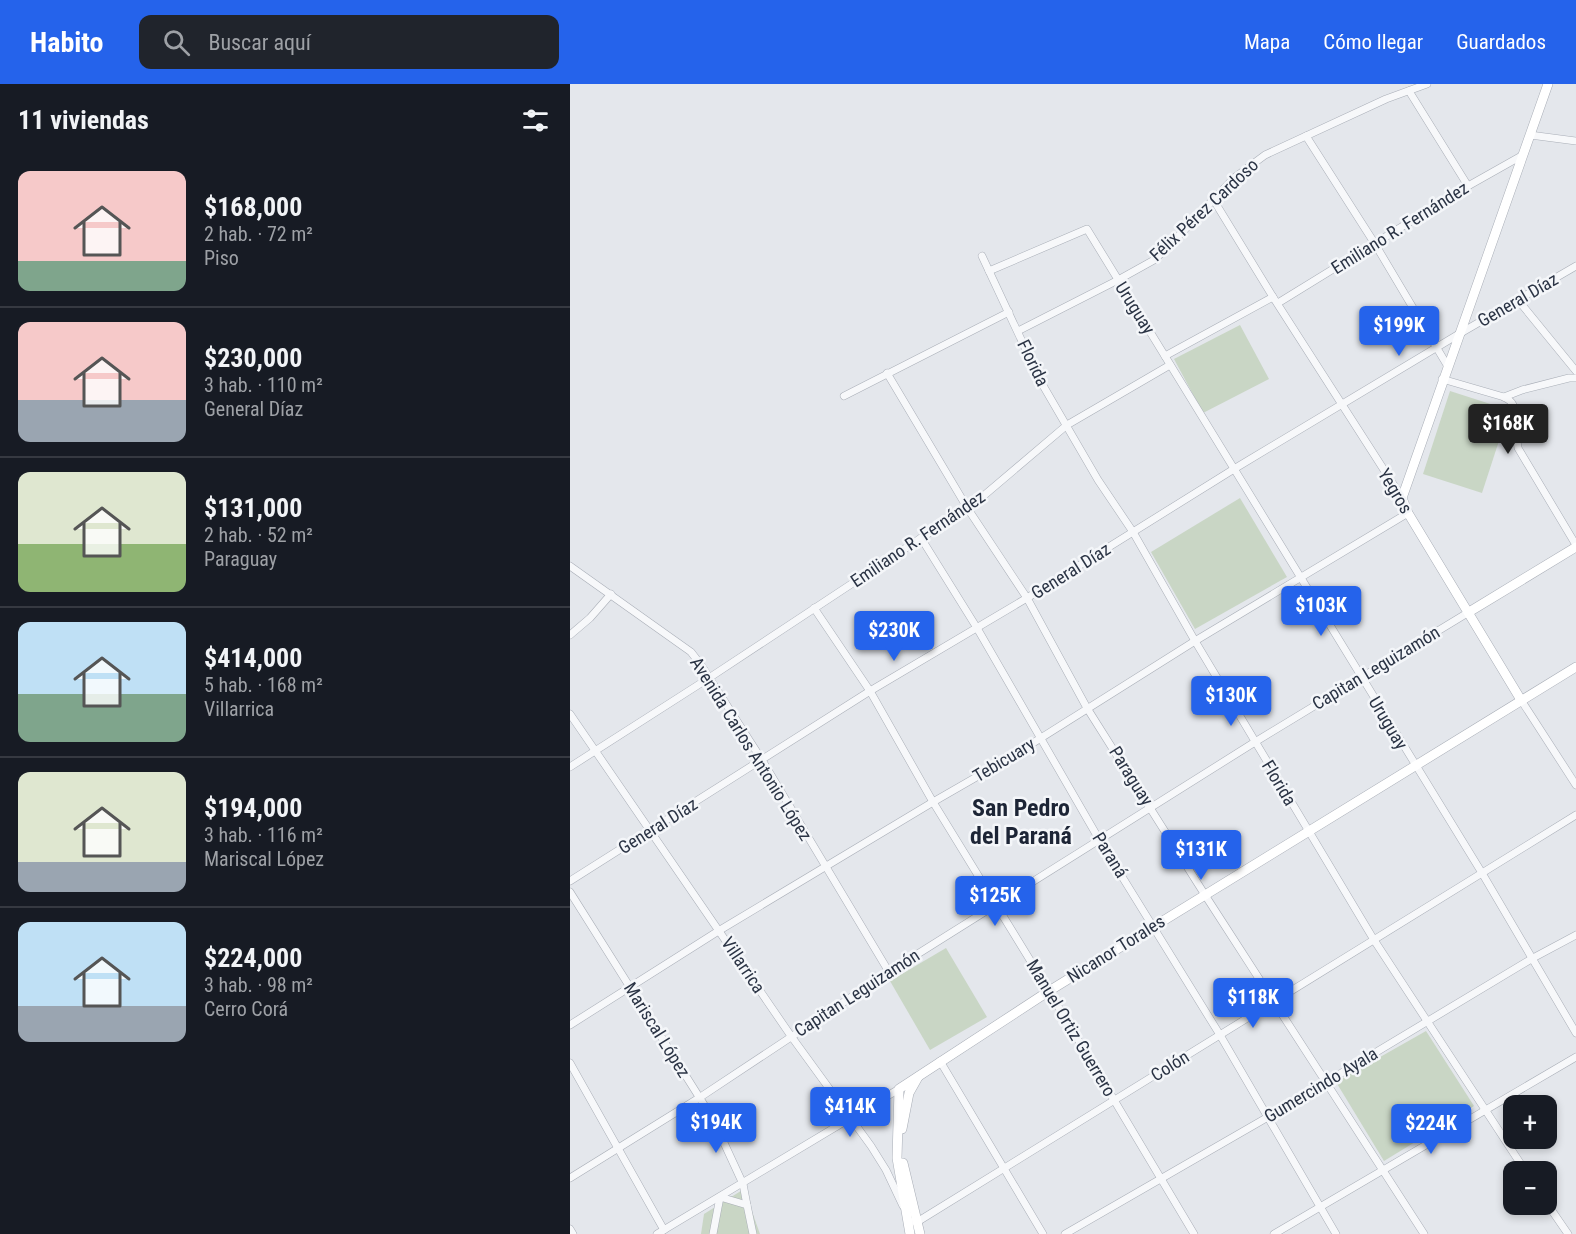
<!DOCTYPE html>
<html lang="es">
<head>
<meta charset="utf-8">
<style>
	:root { --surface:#171b24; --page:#20242c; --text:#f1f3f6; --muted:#9ea1a6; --line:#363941; --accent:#2563eb }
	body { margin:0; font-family:"Roboto Condensed",sans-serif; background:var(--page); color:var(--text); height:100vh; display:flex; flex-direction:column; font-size:22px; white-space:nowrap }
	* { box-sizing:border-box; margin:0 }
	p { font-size:20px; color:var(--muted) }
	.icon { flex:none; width:33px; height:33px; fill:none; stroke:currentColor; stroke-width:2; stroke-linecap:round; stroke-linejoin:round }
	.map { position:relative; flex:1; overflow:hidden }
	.drawer { display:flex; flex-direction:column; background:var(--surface); width:570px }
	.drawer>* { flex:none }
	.tools { position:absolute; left:933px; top:1011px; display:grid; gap:12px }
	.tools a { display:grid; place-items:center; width:54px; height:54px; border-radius:12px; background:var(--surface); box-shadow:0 3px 9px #0003; font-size:30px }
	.price { position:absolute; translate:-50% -51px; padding:0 14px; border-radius:6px; background:var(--accent); color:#fff; font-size:20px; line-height:39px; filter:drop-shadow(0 2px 3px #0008) }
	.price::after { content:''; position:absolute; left:50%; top:36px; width:18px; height:14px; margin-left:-9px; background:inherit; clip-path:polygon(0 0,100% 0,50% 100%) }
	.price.selected { background:#222; color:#fff }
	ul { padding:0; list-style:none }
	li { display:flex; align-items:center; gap:18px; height:150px; padding:0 18px }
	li+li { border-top:2px solid var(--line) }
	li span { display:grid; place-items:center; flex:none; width:168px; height:120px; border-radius:12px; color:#555 }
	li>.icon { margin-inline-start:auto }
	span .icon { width:72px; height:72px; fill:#fffc; stroke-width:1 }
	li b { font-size:26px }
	h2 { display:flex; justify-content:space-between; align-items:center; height:72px; padding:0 18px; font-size:26px }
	header { display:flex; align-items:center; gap:36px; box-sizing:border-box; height:84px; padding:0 30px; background:var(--accent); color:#fff }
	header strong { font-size:28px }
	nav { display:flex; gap:33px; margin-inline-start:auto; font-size:21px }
	.search { width:420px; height:54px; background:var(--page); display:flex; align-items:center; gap:15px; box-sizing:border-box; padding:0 21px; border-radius:12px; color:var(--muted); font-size:22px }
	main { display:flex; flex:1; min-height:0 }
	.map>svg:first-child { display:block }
	.green { fill:#c9d6c5 }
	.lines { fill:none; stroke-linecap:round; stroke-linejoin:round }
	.street-casing { stroke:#a9aeb7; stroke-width:8 }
	.secondary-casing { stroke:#a9aeb7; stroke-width:10 }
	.street { stroke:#f7f8fa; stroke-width:7 }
	.secondary { stroke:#fff; stroke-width:9 }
	.labels { text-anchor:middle; stroke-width:5; stroke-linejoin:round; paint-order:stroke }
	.street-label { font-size:18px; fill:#2b3445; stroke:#f4f6f9 }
	.district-label { font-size:24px; font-weight:bold; fill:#1d2536; stroke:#f4f6f9 }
</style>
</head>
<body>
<header>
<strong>Habito</strong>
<div class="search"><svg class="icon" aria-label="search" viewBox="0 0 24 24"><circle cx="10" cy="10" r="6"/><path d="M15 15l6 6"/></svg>Buscar aquí</div>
<nav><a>Mapa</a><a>Cómo llegar</a><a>Guardados</a></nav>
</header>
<main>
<section class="drawer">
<h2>11 viviendas<svg class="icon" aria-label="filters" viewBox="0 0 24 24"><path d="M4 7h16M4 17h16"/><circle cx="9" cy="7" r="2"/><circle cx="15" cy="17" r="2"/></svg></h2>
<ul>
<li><span style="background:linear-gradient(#f6c9c9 75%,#7fa58c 0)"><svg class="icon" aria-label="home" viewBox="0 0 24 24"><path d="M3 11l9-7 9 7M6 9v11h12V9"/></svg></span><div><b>$168,000</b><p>2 hab. · 72 m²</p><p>Piso</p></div></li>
<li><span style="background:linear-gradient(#f6c9c9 65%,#9aa5b1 0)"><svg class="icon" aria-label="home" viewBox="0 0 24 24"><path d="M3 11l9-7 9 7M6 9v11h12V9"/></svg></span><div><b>$230,000</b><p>3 hab. · 110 m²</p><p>General Díaz</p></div></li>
<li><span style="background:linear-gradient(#dfe7d0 60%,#8fb573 0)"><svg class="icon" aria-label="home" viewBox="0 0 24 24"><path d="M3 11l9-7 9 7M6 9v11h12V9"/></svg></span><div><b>$131,000</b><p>2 hab. · 52 m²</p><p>Paraguay</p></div></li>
<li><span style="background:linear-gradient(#bfe0f5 60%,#7fa58c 0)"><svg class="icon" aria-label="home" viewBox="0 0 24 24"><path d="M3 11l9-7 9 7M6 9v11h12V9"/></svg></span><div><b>$414,000</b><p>5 hab. · 168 m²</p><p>Villarrica</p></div></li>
<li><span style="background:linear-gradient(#dfe7d0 75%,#9aa5b1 0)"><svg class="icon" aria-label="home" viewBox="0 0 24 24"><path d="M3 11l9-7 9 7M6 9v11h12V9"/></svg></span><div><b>$194,000</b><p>3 hab. · 116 m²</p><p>Mariscal López</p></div></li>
<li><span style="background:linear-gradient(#bfe0f5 70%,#9aa5b1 0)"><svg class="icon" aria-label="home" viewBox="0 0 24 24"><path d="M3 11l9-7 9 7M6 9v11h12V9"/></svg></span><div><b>$224,000</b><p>3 hab. · 98 m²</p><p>Cerro Corá</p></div></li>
</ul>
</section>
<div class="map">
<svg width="1006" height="1150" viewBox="0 0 1006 1150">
	<rect width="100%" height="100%" fill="#e4e7ec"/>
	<g class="green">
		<path d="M670,241L699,295L633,329L604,275Z"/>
		<path d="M880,307L939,326L912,409L853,390Z"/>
		<path d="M670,414L717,493L625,545L581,468Z"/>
		<path d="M376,864L417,933L360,966L320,897Z"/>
		<path d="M856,947L904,1022L814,1077L766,998Z"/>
		<path d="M174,1105L190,1150H131L134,1130Z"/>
	</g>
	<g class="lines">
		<defs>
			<g id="street">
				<path d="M839,7L898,102"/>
				<path d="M960,51L1006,57"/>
				<path d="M736,52L805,160L877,281"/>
				<path d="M643,115L703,213L832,414"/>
				<path d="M412,172L471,298L528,396L563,448L625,557L804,856L956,1088"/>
				<path d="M419,187L517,145L912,789L1006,949"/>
				<path d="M948,216L1006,287"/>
				<path d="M708,219L898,102L953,71"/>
				<path d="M448,247L548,196L584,176L599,162L664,94L695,71L816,15L857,0"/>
				<path d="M595,272L703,213"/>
				<path d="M317,289L398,425L457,514L517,624L635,811L854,1150"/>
				<path d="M872,295L934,313C937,315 940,316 942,319C947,326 946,353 948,364L1006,461"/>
				<path d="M274,312L439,228"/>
				<path d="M934,313L952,306L999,294H1006"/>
				<path d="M351,454L407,544L530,757L650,951L766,1150"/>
				<path d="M0,482L121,568L131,581L192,676L319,888"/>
				<path d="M244,524L300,607L363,718L479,907L624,1150"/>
				<path d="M0,551L20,534L41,510"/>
				<path d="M951,616L1006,701"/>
				<path d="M0,630L221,952L301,1062L316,1086L333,1122"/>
				<path d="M0,683L139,594L351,454L398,425L497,341L600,281"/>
				<path d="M0,797L300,607L457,514L664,385L889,250L1006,182"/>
				<path d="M0,808L143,1035L173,1100L177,1121"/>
				<path d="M0,941L150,846L363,718L436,676L625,557L838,429"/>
				<path d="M370,977L473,1150"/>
				<path d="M0,979L94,1146"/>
				<path d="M0,1094L129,1014L319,888L685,658L899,528"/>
				<path d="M976,1118L998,1150"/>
				<path d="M344,1137L347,1138L1006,731"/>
				<path d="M0,1145L3,1150"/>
				<path d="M87,1150L329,1005"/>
				<path d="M143,1150L150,1113L177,1121L183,1150"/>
				<path d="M495,1150L698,1033L963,874L1006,851"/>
				<path d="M704,1150L1006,973"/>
			</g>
			<g id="secondary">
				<path d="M899,528L1006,463"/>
				<path d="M951,616L838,429L832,414L978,0"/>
				<path d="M332,1045L339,1009L348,993"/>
				<path d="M333,1079L350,1150"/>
				<path d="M340,1150L327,1074L329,1005L479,907L1006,583"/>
			</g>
		</defs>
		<use href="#street" class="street-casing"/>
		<use href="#secondary" class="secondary-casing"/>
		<use href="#street" class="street"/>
		<use href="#secondary" class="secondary"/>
	</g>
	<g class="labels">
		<g class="street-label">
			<text transform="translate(634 126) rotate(-43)" y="6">Félix Pérez Cardoso</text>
			<text transform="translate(830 144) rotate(-32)" y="6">Emiliano R. Fernández</text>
			<text transform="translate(948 216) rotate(-30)" y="6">General Díaz</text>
			<text transform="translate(565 224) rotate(58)" y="6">Uruguay</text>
			<text transform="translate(463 279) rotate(64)" y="6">Florida</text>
			<text transform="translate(825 407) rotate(59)" y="6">Yegros</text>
			<text transform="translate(348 455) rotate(-34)" y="6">Emiliano R. Fernández</text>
			<text transform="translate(501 487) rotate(-32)" y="6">General Díaz</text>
			<text transform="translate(806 584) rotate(-31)" y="6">Capitan Leguizamón</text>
			<text transform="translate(818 639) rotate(59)" y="6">Uruguay</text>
			<text transform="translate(181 665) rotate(58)" y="6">Avenida Carlos Antonio López</text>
			<text transform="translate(434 676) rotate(-31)" y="6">Tebicuary</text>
			<text transform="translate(561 692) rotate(58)" y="6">Paraguay</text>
			<text transform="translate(709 699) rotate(59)" y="6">Florida</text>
			<text transform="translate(88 742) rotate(-32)" y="6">General Díaz</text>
			<text transform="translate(540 771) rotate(58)" y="6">Paraná</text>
			<text transform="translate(546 865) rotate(-32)" y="6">Nicanor Torales</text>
			<text transform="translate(173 881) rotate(56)" y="6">Villarrica</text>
			<text transform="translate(287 909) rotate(-33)" y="6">Capitan Leguizamón</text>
			<text transform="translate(501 944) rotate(59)" y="6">Manuel Ortiz Guerrero</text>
			<text transform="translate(87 946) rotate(58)" y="6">Mariscal López</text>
			<text transform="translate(600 982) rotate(-32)" y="6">Colón</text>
			<text transform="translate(751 1001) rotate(-31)" y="6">Gumercindo Ayala</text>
		</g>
		<g class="district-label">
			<text x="451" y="732">San Pedro<tspan x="451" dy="28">del Paraná</tspan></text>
		</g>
	</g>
</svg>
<div class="tools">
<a>+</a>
<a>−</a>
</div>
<b class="price" style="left:829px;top:273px">$199K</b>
<b class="price selected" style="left:938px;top:371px">$168K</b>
<b class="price" style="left:751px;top:553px">$103K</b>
<b class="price" style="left:324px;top:578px">$230K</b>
<b class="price" style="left:661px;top:643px">$130K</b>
<b class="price" style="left:631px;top:797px">$131K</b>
<b class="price" style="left:425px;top:843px">$125K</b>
<b class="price" style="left:683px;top:945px">$118K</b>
<b class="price" style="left:280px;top:1054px">$414K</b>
<b class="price" style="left:146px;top:1070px">$194K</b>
<b class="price" style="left:861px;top:1071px">$224K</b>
</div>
</main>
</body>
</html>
